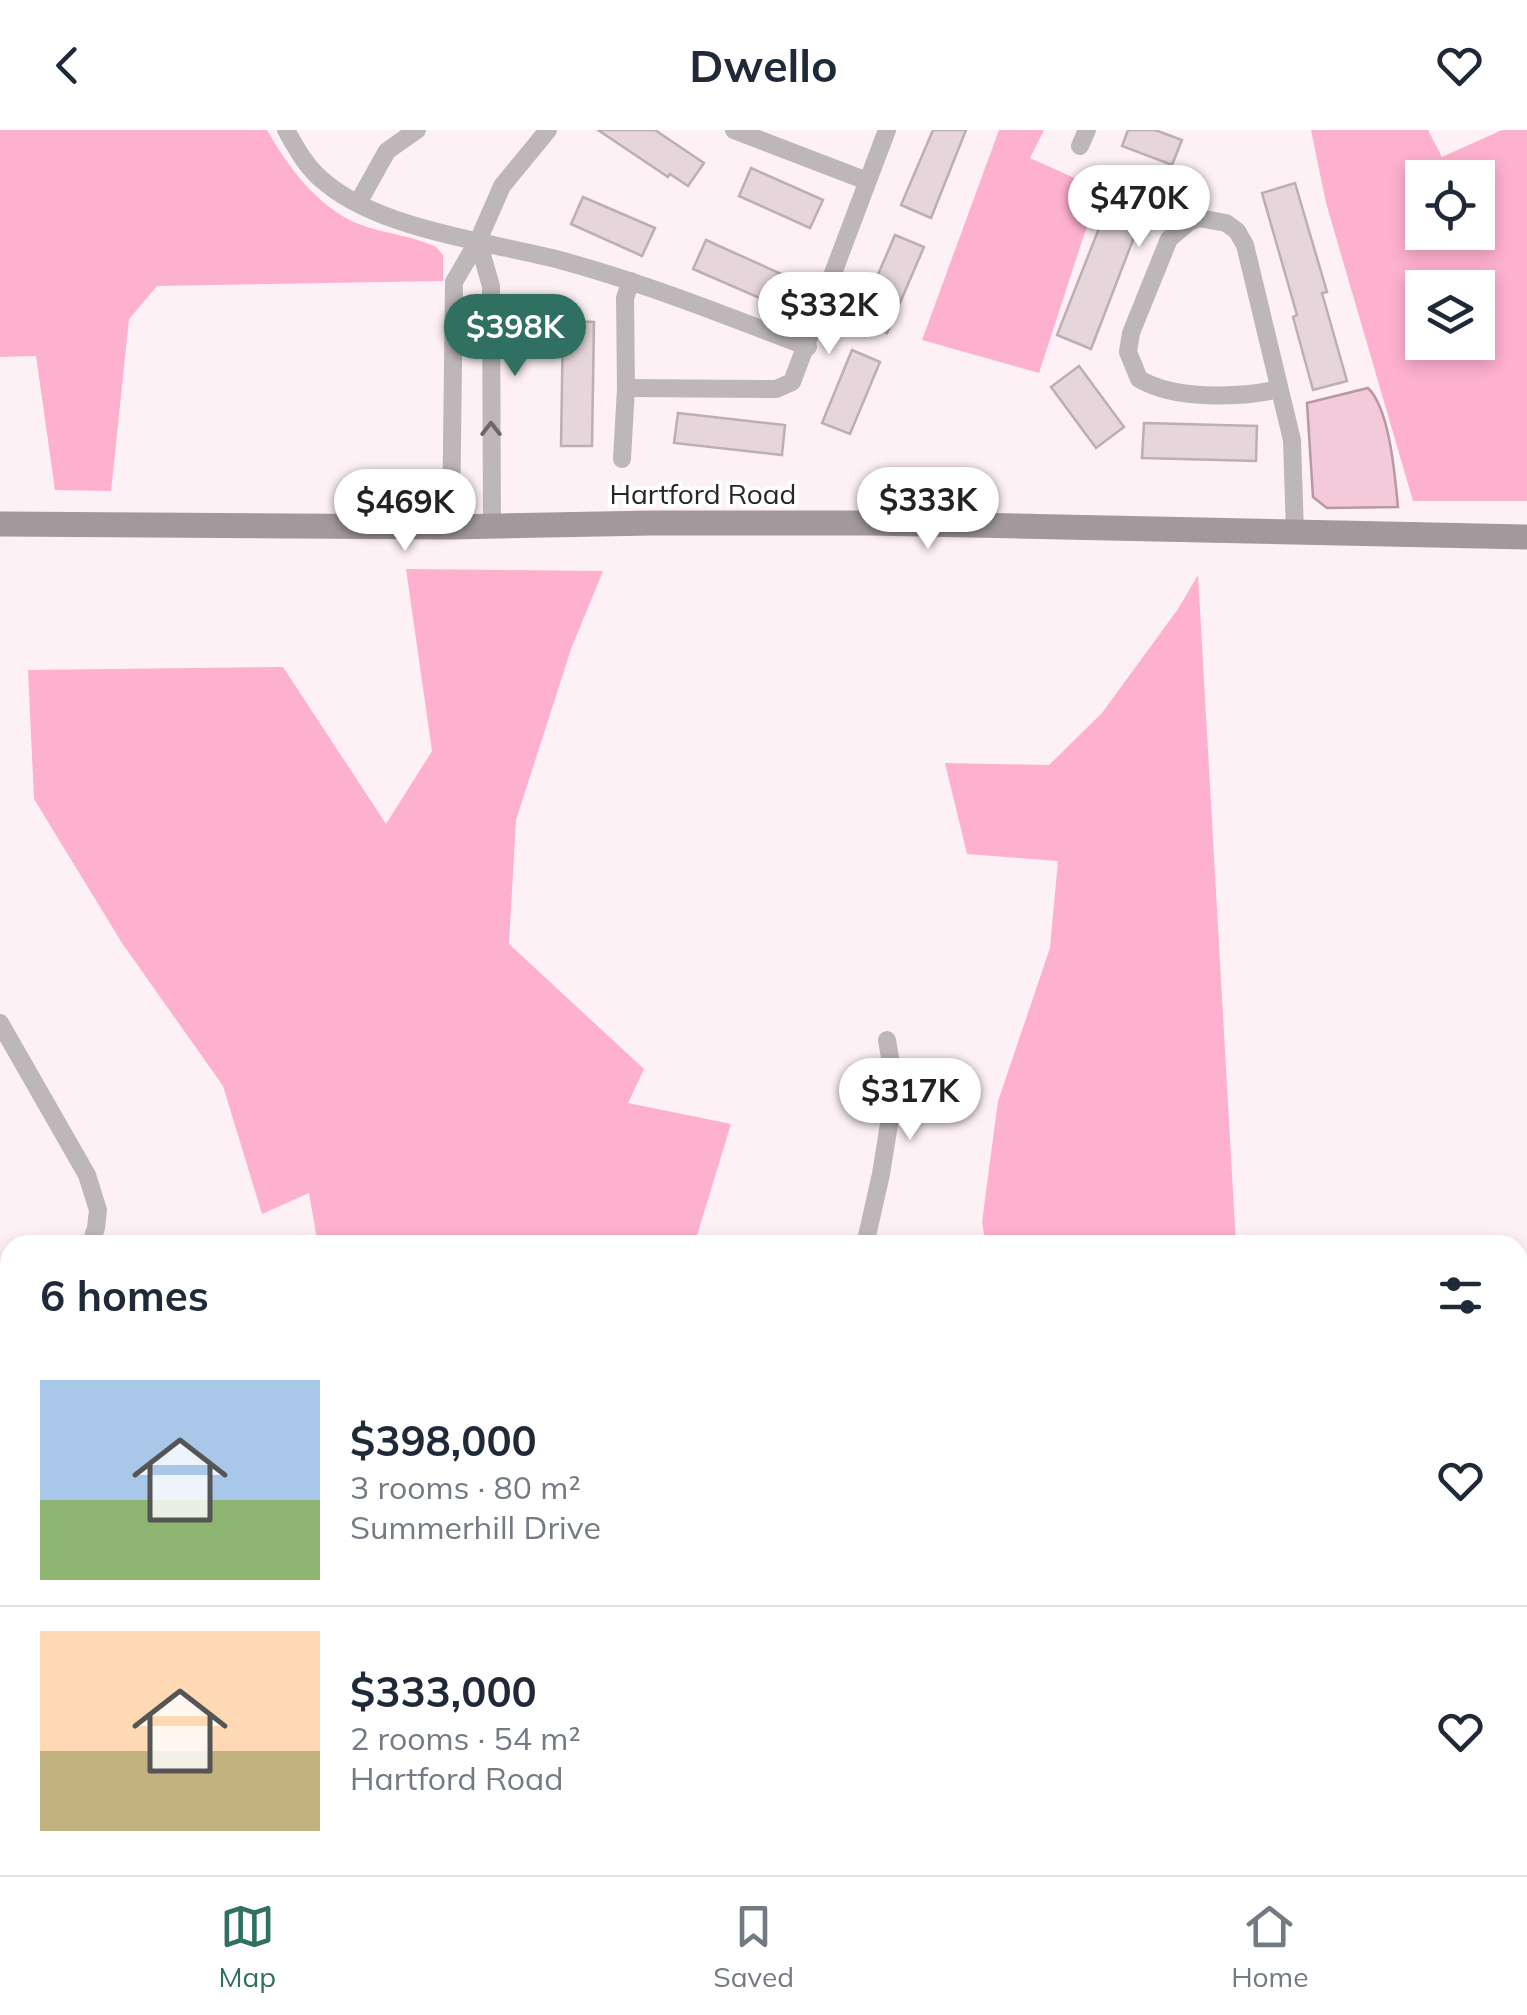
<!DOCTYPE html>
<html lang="en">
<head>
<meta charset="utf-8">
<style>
	:root { --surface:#fff; --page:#f6f6f7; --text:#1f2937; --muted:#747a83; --line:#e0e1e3; --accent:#2f7060 }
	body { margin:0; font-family:Mulish,sans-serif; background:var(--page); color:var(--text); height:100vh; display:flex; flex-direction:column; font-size:38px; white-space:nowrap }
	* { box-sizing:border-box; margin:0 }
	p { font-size:32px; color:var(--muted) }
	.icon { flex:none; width:55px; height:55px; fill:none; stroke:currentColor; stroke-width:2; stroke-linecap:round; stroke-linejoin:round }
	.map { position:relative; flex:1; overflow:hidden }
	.side { position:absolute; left:0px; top:1105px; width:1528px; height:640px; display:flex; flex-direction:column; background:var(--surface); border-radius:30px 30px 0 0; box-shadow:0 5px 15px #0003 }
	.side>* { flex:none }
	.tools { position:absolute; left:1405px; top:30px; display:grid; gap:20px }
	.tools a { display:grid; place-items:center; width:90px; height:90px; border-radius:0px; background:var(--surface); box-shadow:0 5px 15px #0003; font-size:50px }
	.price { position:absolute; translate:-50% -85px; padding:0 22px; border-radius:35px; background:#fff; color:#222; font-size:32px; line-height:65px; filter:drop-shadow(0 2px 5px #0008) }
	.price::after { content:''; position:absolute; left:50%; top:60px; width:30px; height:22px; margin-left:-15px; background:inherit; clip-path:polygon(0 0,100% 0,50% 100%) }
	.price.current { background:var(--accent); color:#fff }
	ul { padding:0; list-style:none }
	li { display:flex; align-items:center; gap:30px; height:250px; padding:0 40px }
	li+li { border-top:2px solid var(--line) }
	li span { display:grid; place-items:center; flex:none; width:280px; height:200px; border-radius:0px; color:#555 }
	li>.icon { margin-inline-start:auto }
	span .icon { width:120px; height:120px; fill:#fffc; stroke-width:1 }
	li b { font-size:42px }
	h2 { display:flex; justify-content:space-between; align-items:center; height:120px; padding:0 40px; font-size:42px }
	header { display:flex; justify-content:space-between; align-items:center; height:130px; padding:0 40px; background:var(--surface); font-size:45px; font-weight:700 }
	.tabs { display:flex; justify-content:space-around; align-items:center; height:140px; border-top:2px solid var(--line); background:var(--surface); font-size:28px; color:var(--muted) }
	.tabs a { display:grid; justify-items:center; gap:5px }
	.tabs .current { color:var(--accent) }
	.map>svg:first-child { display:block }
	.green { fill:#feb0cf; fill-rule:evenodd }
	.water { fill:#f4cada; stroke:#b898a4; stroke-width:2.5 }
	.building { fill:#e6d6db; stroke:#bdaeb4; stroke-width:2.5 }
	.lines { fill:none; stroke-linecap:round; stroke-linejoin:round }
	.street { stroke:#beb7ba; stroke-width:18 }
	.secondary { stroke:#a3999d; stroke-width:25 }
	.oneway { stroke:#6d6769 }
	.labels { text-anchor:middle; stroke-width:8; stroke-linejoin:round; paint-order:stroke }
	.street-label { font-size:28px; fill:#2b2527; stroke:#fff }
</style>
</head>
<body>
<header><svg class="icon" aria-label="back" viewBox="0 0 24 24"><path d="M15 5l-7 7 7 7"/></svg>Dwello<svg class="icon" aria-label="heart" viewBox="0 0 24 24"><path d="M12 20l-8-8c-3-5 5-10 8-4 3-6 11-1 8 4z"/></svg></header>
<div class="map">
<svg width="1527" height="1745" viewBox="0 0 1527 1745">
	<rect width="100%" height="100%" fill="#fef1f6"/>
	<g class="green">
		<path d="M0,0H267C289,39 322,83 367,97C390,104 415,107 436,117L443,125V151L157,156L129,189L111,361L55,360L36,226L0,227Z"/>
		<path d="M999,0H1044L1030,28L1099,59L1039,243L922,210Z"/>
		<path d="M1311,0H1428L1442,27L1502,0H1527V371H1413L1326,73ZM1422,48H1478V102H1422ZM1422,158H1478V212H1422Z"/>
		<path d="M406,439L603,441L571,519L516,690L509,814L644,939L628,973L731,994L694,1115H318L309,1063L262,1084L223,956L122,813L34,669L28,540L283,537L386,694L432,621Z"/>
		<path d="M1198,445L1236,1115H986L982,1092L998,971L1050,818L1058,731L967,724L945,633L1049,635L1102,583L1178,479Z"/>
		<path d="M5,1328L10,1342V1446L0,1445V1331Z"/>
		<path d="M1527,1390V1568L1518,1583V1391Z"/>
		<path d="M1518,1636L1527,1678V1745H707L715,1735H1518Z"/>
		<path d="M342,1735H450L446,1745H352Z"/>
	</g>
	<path class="water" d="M1368,258C1390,279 1395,347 1398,377L1327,378L1313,367L1307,273Z"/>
	<g class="building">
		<path d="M598,0H655L704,33L688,56L670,44L668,47Z"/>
		<path d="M933,0H966L931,88L901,75Z"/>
		<path d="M1128,0H1155L1182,10L1172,35L1122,16Z"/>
		<path d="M751,38L823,70L810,98L739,66Z"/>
		<path d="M1118,50L1151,63L1091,219L1057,205Z"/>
		<path d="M1295,53L1327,162L1322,163L1347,251L1313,260L1293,187L1297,185L1262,63Z"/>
		<path d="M583,67L655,98L642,126L571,94Z"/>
		<path d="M895,105L924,117L887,203L858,191Z"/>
		<path d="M706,110L790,148L778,176L693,139Z"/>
		<path d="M563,191L594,192L592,316H561Z"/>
		<path d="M852,220L880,232L850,304L822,293Z"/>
		<path d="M1079,236L1124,297L1096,318L1051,257Z"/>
		<path d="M678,283L785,295L782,325L674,313Z"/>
		<path d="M1144,293L1257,296L1256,331L1142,328Z"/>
	</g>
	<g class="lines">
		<g class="street">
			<path d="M286,0C297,20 308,40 327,54C382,99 488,112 556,129C642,152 725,185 808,217"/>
			<path d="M734,0L867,51"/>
			<path d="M1080,16L1087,0"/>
			<path d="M358,73L387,21L417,0"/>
			<path d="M478,111L491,156L492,396"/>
			<path d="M626,258L776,259L792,252L887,0"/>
			<path d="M1279,259C1239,268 1175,270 1139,249L1128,222L1131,203L1169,109L1189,92L1199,88L1226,93L1237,101L1245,115L1292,310L1295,403"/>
			<path d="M622,329L626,258L625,168L631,151"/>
			<path d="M451,397L454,152L478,111L502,56L548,0"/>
			<path d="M0,893L87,1045L98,1080L96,1098L90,1115"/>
			<path d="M865,1115L881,1044L895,957L887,910"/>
			<path d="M0,1182L10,1176"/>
			<path d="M0,1497L10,1491"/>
			<path d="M594,1745L597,1735"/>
		</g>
		<path class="secondary" d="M0,394L451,397L652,393H872L1527,407"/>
	</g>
	<defs><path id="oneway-chevron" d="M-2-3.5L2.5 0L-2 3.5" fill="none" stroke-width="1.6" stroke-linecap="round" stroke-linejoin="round" transform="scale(2.5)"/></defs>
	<use class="oneway" href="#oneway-chevron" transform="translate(491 299) rotate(-90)"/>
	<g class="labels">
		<g class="street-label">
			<text x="703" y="374">Hartford Road</text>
		</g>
	</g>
</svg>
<div class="tools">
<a><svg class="icon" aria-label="locate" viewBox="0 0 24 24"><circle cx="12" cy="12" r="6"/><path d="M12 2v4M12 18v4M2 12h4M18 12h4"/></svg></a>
<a><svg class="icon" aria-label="layers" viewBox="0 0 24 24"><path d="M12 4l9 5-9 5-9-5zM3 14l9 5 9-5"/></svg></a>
</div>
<b class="price" style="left:1139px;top:120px">$470K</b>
<b class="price" style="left:829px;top:227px">$332K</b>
<b class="price current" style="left:515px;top:249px">$398K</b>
<b class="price" style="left:928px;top:422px">$333K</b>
<b class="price" style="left:405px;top:424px">$469K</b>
<b class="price" style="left:910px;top:1013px">$317K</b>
<section class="side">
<h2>6 homes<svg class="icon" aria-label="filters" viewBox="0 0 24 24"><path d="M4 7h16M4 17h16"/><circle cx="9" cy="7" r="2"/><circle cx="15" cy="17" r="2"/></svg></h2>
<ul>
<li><span style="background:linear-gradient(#a9c7e8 60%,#8fb573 0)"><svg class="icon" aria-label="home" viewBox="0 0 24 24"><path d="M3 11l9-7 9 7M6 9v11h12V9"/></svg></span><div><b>$398,000</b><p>3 rooms · 80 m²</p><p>Summerhill Drive</p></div><svg class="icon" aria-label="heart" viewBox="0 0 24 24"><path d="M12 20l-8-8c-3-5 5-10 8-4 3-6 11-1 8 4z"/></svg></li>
<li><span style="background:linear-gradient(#ffd9b3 60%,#c2b280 0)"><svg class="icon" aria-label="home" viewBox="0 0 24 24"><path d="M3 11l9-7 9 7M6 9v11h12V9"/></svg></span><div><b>$333,000</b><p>2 rooms · 54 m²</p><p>Hartford Road</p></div><svg class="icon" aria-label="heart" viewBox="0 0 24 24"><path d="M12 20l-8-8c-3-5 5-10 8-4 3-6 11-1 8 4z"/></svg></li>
</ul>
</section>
</div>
<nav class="tabs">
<a class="current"><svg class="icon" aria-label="map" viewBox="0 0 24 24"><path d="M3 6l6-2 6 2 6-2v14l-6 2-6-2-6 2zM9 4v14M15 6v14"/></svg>Map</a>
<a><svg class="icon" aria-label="saved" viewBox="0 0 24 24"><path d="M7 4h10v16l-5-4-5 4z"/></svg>Saved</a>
<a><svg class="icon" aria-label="home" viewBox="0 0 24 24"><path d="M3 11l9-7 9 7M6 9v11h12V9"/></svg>Home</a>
</nav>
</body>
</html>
